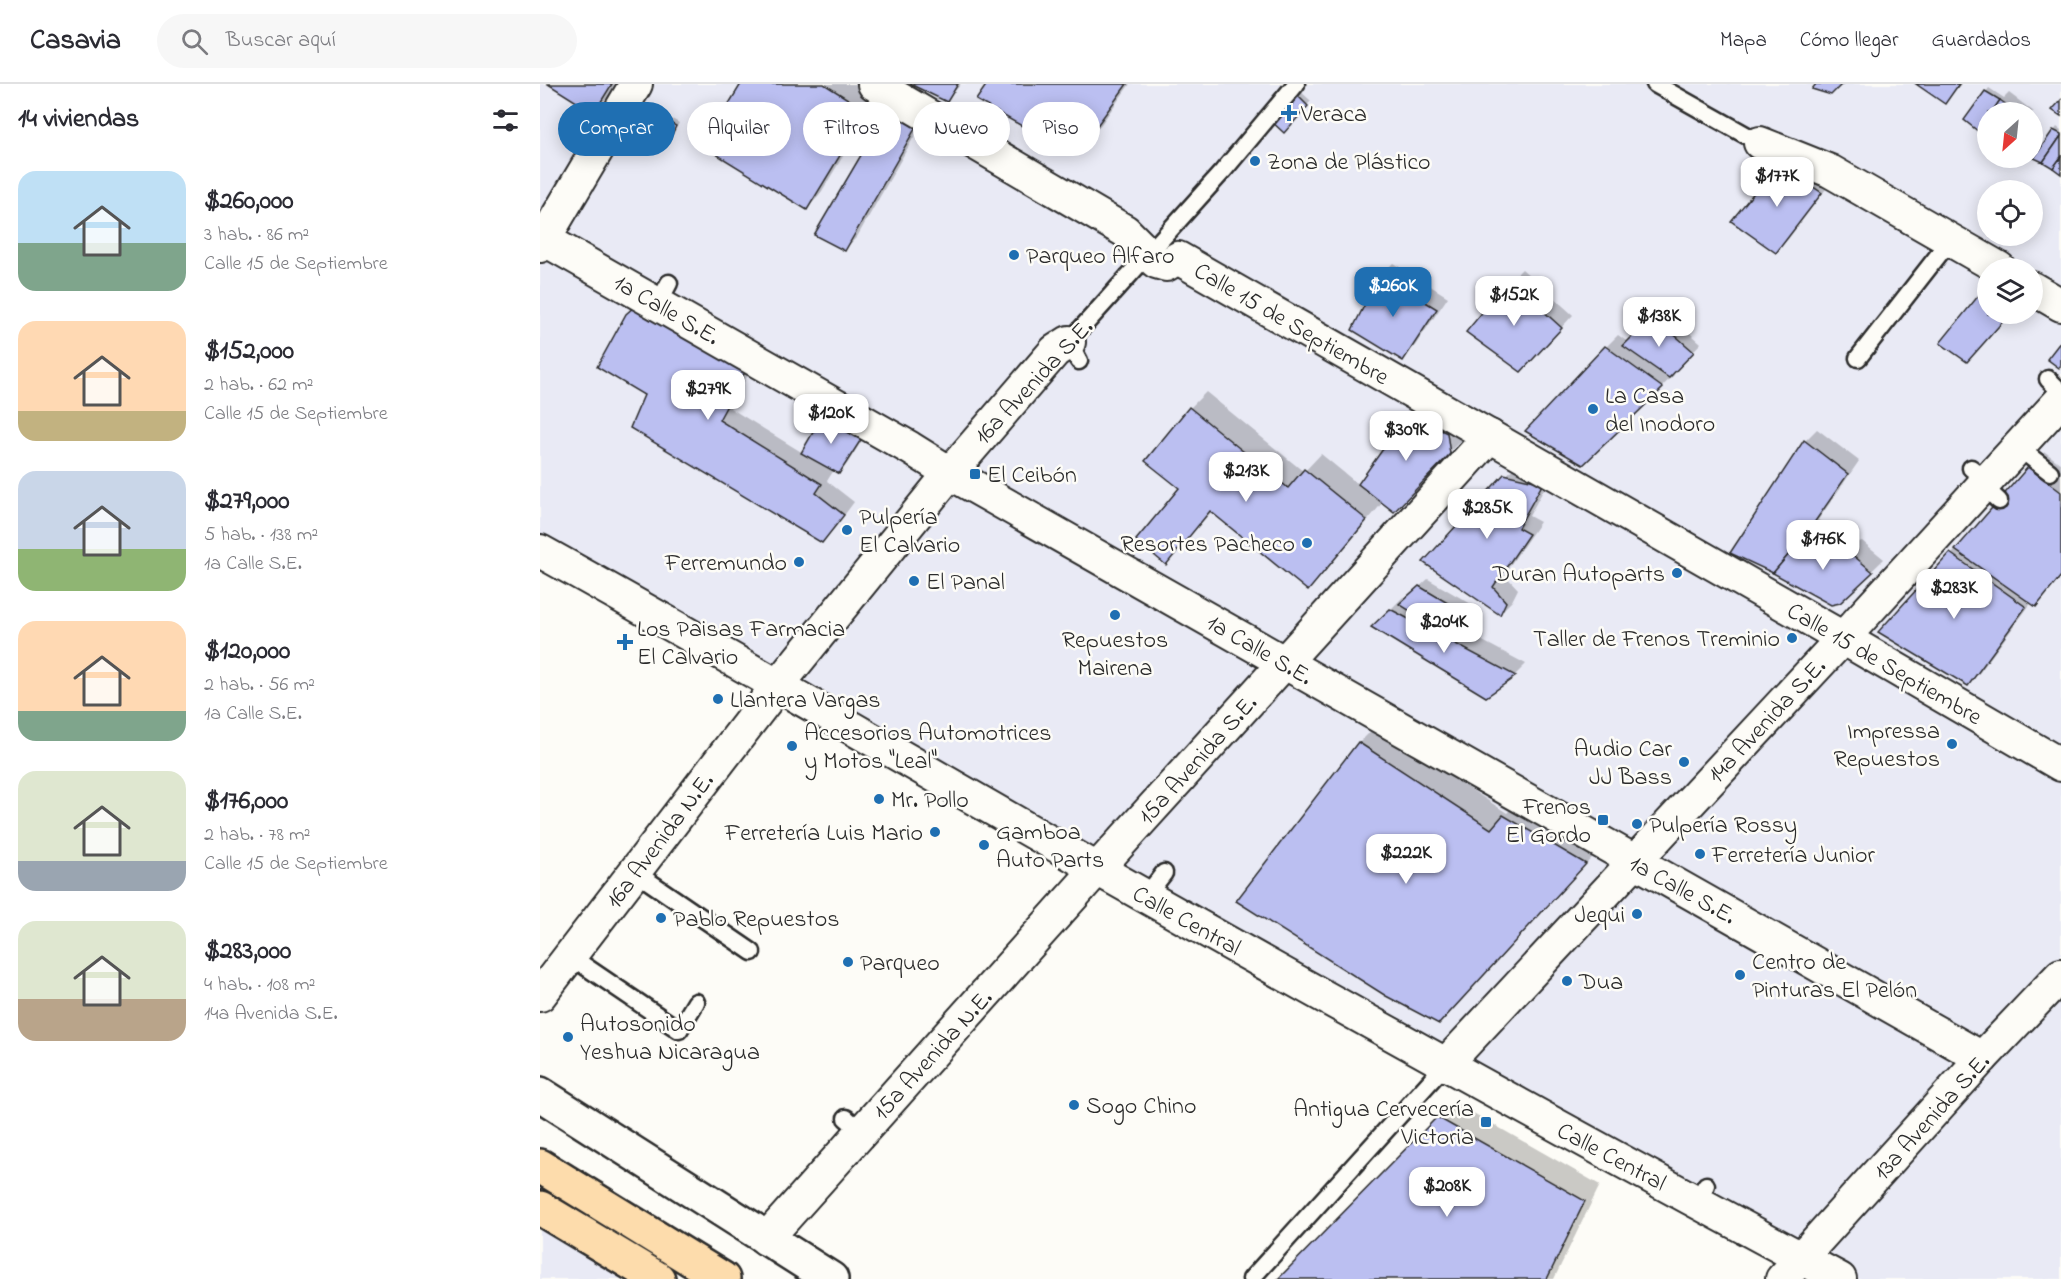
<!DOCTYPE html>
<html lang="es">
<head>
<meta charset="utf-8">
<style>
	:root { --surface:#fff; --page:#f7f7f7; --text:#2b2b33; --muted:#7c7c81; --line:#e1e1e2; --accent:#1f6fb2 }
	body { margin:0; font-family:"Indie Flower",sans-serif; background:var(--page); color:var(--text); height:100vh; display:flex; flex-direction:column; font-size:22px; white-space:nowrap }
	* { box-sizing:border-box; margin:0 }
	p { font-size:20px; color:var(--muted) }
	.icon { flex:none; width:33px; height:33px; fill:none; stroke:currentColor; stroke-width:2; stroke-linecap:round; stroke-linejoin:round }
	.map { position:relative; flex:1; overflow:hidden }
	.details { display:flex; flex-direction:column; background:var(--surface); width:540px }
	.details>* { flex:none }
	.hud { position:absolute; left:18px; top:18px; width:570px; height:54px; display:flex; gap:12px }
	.needle { width:39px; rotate:207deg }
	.fabs { position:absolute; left:1437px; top:18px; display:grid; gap:12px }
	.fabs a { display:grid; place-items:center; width:66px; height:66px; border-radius:50%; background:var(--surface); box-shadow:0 3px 15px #0003; font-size:30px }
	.price { position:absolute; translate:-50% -51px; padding:0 14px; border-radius:12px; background:#fff; color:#222; font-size:20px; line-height:39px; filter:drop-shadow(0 2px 3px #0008) }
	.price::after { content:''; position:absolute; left:50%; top:36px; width:18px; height:14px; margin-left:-9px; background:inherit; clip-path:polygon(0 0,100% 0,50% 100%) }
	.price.on { background:var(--accent); color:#fff }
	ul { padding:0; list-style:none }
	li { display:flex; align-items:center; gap:18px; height:150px; padding:0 18px }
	li span { display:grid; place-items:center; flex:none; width:168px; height:120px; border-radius:18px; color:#555 }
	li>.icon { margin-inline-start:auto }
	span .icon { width:72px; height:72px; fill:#fffc; stroke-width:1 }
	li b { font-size:26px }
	h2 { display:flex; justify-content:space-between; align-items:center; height:72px; padding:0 18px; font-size:26px }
	.pill { padding:0 21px; border-radius:27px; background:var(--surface); box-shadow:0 3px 15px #0003; font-size:21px; line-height:54px }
	.pill.on { background:var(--accent); color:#fff }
	header { display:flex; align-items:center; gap:36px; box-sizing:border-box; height:84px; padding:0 30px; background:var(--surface); border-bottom:2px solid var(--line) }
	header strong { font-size:28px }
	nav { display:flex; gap:33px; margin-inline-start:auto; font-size:21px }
	.search { width:420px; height:54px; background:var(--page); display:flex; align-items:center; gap:15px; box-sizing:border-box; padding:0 21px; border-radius:33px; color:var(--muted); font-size:22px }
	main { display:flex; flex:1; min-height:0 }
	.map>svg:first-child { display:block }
	.built { fill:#e9eaf5; fill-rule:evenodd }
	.shadow { fill:#0003 }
	.building { fill:#bbbff1; stroke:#2b2b2b; stroke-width:1.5 }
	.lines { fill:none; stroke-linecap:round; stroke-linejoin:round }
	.lane-casing { stroke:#2b2b2b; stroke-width:21 }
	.street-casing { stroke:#2b2b2b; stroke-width:36 }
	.secondary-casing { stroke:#2b2b2b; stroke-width:38 }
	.highway-casing { stroke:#2b2b2b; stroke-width:38 }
	.lane { stroke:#fdfcf7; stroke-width:16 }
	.street { stroke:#fdfcf7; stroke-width:32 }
	.secondary { stroke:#fdfcf7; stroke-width:33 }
	.highway { stroke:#fddcac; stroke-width:33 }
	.poi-dot { fill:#1f6fb2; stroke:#fdfcf7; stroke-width:2 }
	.labels { text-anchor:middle; stroke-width:5; stroke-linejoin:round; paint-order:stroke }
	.poi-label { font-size:24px; fill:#2b2b2b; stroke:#fdfcf7; text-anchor:start }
	.street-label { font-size:24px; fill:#2b2b2b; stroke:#fdfcf7 }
</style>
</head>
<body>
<header>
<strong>Casavia</strong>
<div class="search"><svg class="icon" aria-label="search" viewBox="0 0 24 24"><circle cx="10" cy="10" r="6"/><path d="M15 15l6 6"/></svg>Buscar aquí</div>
<nav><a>Mapa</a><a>Cómo llegar</a><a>Guardados</a></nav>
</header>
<main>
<section class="details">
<h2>14 viviendas<svg class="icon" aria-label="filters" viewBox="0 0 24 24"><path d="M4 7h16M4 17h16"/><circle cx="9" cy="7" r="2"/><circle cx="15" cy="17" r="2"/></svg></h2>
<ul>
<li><span style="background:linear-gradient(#bfe0f5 60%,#7fa58c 0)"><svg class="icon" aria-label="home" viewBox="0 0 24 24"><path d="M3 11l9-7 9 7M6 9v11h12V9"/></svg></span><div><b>$260,000</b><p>3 hab. · 86 m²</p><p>Calle 15 de Septiembre</p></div></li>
<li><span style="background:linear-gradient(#ffd9b3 75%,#c2b280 0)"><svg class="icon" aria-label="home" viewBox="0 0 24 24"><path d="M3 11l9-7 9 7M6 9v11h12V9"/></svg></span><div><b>$152,000</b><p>2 hab. · 62 m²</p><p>Calle 15 de Septiembre</p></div></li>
<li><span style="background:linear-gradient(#c9d6e8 65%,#8fb573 0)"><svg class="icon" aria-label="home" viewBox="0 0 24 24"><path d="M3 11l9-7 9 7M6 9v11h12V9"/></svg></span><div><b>$279,000</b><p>5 hab. · 138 m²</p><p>1a Calle S.E.</p></div></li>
<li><span style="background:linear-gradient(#ffd9b3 75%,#7fa58c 0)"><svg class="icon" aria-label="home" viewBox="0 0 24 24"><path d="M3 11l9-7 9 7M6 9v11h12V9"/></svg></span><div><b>$120,000</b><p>2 hab. · 56 m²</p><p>1a Calle S.E.</p></div></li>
<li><span style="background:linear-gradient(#dfe7d0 75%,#9aa5b1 0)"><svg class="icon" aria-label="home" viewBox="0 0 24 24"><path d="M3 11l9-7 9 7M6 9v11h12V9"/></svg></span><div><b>$176,000</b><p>2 hab. · 78 m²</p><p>Calle 15 de Septiembre</p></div></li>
<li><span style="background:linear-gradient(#dfe7d0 65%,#b9a48a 0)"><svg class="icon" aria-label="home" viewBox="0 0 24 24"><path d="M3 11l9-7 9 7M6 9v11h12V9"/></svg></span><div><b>$283,000</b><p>4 hab. · 108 m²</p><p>14a Avenida S.E.</p></div></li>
</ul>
</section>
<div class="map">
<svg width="1521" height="1195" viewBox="0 0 1521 1195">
	<rect width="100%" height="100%" fill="#fdfcf7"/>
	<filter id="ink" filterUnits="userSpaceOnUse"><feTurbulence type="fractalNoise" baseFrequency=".0167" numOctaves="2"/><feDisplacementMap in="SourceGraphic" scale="12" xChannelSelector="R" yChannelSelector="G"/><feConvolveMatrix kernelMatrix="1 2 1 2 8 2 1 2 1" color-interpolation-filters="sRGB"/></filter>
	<g filter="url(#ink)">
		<g class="built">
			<path d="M0,0H1521V1195H1242L1261,1175L0,468ZM1448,28H1492V74H1448ZM1448,106H1492V152H1448ZM1448,184H1492V230H1448Z"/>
			<path d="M0,1138L94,1195H0Z"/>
		</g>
		<g class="shadow">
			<path d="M11,0H77L70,11L54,27Z"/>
			<path d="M203,0H315L338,14L279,112L267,124Z"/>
			<path d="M372,0H421L407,16Z"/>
			<path d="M449,0H590L559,43L543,59L507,37L496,48Z"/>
			<path d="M1379,0H1421L1405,18Z"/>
			<path d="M1449,4L1464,14L1469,9L1494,28H1448L1446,8Z"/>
			<path d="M759,6L771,17L744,46Z"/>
			<path d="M360,15L387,30L317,153L305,165L276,151L348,28Z"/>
			<path d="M114,25L139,39L127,59L110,29Z"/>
			<path d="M1517,43L1521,46V89L1514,47Z"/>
			<path d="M1239,80L1292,97L1248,155L1236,167Z"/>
			<path d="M853,179L908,213L874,263L862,275L841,191Z"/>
			<path d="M982,185L1033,231L993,274L970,197Z"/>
			<path d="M1448,205V230H1469L1434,268L1440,212Z"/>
			<path d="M1122,225L1161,259L1132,289L1134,291L1043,379L1066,263L1078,251L1089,259Z"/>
			<path d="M216,276L190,324L263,369L329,345L307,380L299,388L294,386L287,397L314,418L294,445L282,457L92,343Z"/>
			<path d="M666,308L764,388L781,370L819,401L869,330L881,318L918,337L921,356L853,426L843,418L784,489L768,505L672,427L626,479L641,404L650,324Z"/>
			<path d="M1277,345L1319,377L1278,436L1313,460L1322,457L1344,475L1300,518L1192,469L1265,357Z"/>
			<path d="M1505,368L1521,380V494L1496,521L1492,518L1440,588L1428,600L1341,548Z"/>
			<path d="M978,379L1014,387L989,432L1000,438L964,490L978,505L972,517L960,529L885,478Z"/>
			<path d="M888,495L938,524L936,527L934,526L920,545L986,580L975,591L946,611L833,543L863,513L866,515Z"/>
			<path d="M835,643L967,729L980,716L1061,764L914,922L819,659Z"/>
			<path d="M914,1018L1060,1101L1014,1195H741Z"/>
		</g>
		<g class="building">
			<path d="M8,0H72L54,29Z"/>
			<path d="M201,0H284L327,27L267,126L163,62Z"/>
			<path d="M370,0H418L407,18Z"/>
			<path d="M447,0H587L543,61L505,38L496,50L436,16Z"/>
			<path d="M1276,0H1302L1291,11L1272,5Z"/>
			<path d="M1376,0H1419L1405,20Z"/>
			<path d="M1445,7L1460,16L1452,28H1448V35L1439,48L1424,36Z"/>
			<path d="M754,8L768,22L744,49L730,36Z"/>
			<path d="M1460,16L1476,28H1452Z"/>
			<path d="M1521,16V32L1512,26Z"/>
			<path d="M347,27L376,43L305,167L274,151Z"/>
			<path d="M109,28L136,42L127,61L100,46Z"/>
			<path d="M1448,35V51L1441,45Z"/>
			<path d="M1513,46L1521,50V52L1503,78L1494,74Z"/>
			<path d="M1521,52V73L1513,84L1503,78Z"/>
			<path d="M1521,73V90L1513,84Z"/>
			<path d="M1238,79L1282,109L1236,169L1191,137Z"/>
			<path d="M840,190L897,225L863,277L812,246Z"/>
			<path d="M969,196L1022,244L981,288L926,248Z"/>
			<path d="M1439,211L1448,219V230H1461L1466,234L1427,278L1400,259Z"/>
			<path d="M94,223L205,288L179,336L282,400L276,409L304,431L282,459L90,344L104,311L57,283L86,230Z"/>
			<path d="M1113,232L1154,268L1129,294L1083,262Z"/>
			<path d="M1521,257V281L1519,284L1507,275Z"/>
			<path d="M1065,262L1123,304L1043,381L985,347Z"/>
			<path d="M649,323L748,404L764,385L827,436L768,507L670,427L626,481L596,456L639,404L605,377Z"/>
			<path d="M868,330L907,349L910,370L854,428L818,400Z"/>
			<path d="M283,331L322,354L299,390L261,369Z"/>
			<path d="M1264,356L1308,390L1267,449L1233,489L1190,469Z"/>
			<path d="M1488,383L1521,408V492L1496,523L1415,466Z"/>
			<path d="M964,390L1003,399L978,444L989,450L953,503L966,518L960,531L883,478Z"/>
			<path d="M1267,449L1301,471L1309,468L1333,488L1300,519L1291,521L1233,489Z"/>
			<path d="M1410,469L1486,523L1428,602L1338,548Z"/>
			<path d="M879,502L931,533L915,555L859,520Z"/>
			<path d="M850,525L976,592L946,613L831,543Z"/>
			<path d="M818,658L951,745L963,731L1046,780L899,940L846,912L696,817Z"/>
			<path d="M897,1033L1045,1117L1007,1195H738Z"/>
		</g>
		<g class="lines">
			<defs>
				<g id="lane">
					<path d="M1115,0L1220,59"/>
					<path d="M118,220L129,199"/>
					<path d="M1318,274L1411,155"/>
					<path d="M539,277L529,258L683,87L756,0"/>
					<path d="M1508,295L1521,308"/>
					<path d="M1479,364L1510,388"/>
					<path d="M1431,384L1448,398"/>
					<path d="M1443,402L1459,417"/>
					<path d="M95,788L212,868"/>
					<path d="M606,812L624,789"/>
					<path d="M30,872L139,946L156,918"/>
					<path d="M306,1034L322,1048"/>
					<path d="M1157,1117L1166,1101"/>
					<path d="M711,1195L905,981"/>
				</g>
				<g id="street">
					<path d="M334,0L585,147L616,178L626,181L638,174L1303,554L1521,681"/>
					<path d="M1220,59L1290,87L1459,184"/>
					<path d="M0,153L370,364L410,389L1442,974"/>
					<path d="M0,162L96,0"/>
					<path d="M1492,204L1521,221"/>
					<path d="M0,467C188,571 373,680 559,786C805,925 1051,1062 1300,1195"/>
					<path d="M0,911L238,601L410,389L515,267L529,258"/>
					<path d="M905,981L1303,554L1521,316"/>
					<path d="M226,1155L557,785L950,352"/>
					<path d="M1242,1195L1442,974L1521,891"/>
				</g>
				<path id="secondary" d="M0,1010L291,1195"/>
				<g id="highway">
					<path d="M0,1082L183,1195"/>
					<path d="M0,1124L118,1195"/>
				</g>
			</defs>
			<use href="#lane" class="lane-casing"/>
			<use href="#street" class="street-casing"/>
			<use href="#secondary" class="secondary-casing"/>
			<use href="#highway" class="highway-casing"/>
			<use href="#lane" class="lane"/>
			<use href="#street" class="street"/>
			<use href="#secondary" class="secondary"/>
			<use href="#highway" class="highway"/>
		</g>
	</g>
	<g class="poi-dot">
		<path d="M746 20h6v6h6v6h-6v6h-6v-6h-6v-6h6z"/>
		<circle cx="715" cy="77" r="6"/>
		<circle cx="474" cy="171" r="6"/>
		<circle cx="1053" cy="325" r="6"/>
		<rect x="429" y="384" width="12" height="12" rx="3"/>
		<circle cx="307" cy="446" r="6"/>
		<circle cx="767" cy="459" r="6"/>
		<circle cx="259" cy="478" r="6"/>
		<circle cx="1137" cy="489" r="6"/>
		<circle cx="374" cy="497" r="6"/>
		<circle cx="575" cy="531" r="6"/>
		<circle cx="1252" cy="554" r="6"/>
		<path d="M82 549h6v6h6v6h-6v6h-6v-6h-6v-6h6z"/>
		<circle cx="178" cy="615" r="6"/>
		<circle cx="1412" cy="660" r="6"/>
		<circle cx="252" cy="662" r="6"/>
		<circle cx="1144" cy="678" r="6"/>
		<circle cx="339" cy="715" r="6"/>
		<rect x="1057" y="730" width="12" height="12" rx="3"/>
		<circle cx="1097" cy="740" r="6"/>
		<circle cx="395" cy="748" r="6"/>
		<circle cx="444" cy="761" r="6"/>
		<circle cx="1160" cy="770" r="6"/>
		<circle cx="1097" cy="830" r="6"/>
		<circle cx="121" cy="834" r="6"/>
		<circle cx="308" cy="878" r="6"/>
		<circle cx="1200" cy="891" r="6"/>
		<circle cx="1027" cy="897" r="6"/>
		<circle cx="28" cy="953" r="6"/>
		<circle cx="534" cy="1021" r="6"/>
		<rect x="940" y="1032" width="12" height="12" rx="3"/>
	</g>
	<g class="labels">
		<g class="poi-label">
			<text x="761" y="37">Veraca</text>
			<text x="727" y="85">Zona de Plástico</text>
			<text x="486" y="179">Parqueo Alfaro</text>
			<text x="1065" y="319">La Casa<tspan x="1065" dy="28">del Inodoro</tspan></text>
			<text x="447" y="398">El Ceibón</text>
			<text x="319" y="440">Pulpería<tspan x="319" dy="28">El Calvario</tspan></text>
			<text x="755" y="467" text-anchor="end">Resortes Pacheco</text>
			<text x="247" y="486" text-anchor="end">Ferremundo</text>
			<text x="1125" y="497" text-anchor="end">Duran Autoparts</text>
			<text x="386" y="505">El Panal</text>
			<text x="97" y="552">Los Paisas Farmacia<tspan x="97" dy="28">El Calvario</tspan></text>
			<text x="1240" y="562" text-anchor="end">Taller de Frenos Treminio</text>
			<text x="575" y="563" text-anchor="middle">Repuestos<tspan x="575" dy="28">Mairena</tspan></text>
			<text x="190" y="623">Llantera Vargas</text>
			<text x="1400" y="654" text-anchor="end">Impressa<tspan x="1400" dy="28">Repuestos</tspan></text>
			<text x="264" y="656">Accesorios Automotrices<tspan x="264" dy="28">y Motos "Leal"</tspan></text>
			<text x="1132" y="672" text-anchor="end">Audio Car<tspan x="1132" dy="28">JJ Bass</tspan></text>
			<text x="351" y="723">Mr. Pollo</text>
			<text x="1051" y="730" text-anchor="end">Frenos<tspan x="1051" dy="28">El Gordo</tspan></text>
			<text x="1109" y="748">Pulpería Rossy</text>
			<text x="456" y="755">Gamboa<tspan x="456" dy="28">Auto Parts</tspan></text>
			<text x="383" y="756" text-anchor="end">Ferretería Luis Mario</text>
			<text x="1172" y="778">Ferretería Junior</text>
			<text x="1085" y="838" text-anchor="end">Jequi</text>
			<text x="133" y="842">Pablo Repuestos</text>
			<text x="1212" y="885">Centro de<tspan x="1212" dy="28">Pinturas El Pelón</tspan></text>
			<text x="320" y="886">Parqueo</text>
			<text x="1039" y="905">Dua</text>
			<text x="40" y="947">Autosonido<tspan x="40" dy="28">Yeshua Nicaragua</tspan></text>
			<text x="546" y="1029">Sogo Chino</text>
			<text x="934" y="1032" text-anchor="end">Antigua Cervecería<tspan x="934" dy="28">Victoria</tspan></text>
		</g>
		<g class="street-label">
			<text transform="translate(127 225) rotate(30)" y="8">1a Calle S.E.</text>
			<text transform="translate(752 239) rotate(30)" y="8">Calle 15 de Septiembre</text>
			<text transform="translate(493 297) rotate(-47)" y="8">16a Avenida S.E.</text>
			<text transform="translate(720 565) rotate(30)" y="8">1a Calle S.E.</text>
			<text transform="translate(1345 579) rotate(30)" y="8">Calle 15 de Septiembre</text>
			<text transform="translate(1226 636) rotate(-47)" y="8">14a Avenida S.E.</text>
			<text transform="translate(657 675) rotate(-48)" y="8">15a Avenida S.E.</text>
			<text transform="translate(119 756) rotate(-53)" y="8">16a Avenida N.E.</text>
			<text transform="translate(1143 805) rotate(29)" y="8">1a Calle S.E.</text>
			<text transform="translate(647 836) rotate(29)" y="8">Calle Central</text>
			<text transform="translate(392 970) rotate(-48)" y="8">15a Avenida N.E.</text>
			<text transform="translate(1391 1032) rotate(-48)" y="8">13a Avenida S.E.</text>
			<text transform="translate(1072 1072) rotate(28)" y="8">Calle Central</text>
		</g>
	</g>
</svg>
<div class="fabs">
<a><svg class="needle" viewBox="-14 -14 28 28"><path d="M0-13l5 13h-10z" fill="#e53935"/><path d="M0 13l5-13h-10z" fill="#7c7c81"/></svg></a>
<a><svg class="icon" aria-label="locate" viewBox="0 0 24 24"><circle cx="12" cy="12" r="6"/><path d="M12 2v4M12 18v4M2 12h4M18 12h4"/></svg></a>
<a><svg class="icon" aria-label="layers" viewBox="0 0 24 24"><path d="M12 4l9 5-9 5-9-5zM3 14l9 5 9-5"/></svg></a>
</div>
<b class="price" style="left:1237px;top:124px">$177K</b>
<b class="price on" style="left:853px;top:234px">$260K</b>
<b class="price" style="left:974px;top:243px">$152K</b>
<b class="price" style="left:1119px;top:264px">$138K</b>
<b class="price" style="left:168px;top:337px">$279K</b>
<b class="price" style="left:291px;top:361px">$120K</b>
<b class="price" style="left:866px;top:378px">$309K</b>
<b class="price" style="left:706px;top:419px">$213K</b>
<b class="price" style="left:947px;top:456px">$285K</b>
<b class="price" style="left:1283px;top:487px">$176K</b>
<b class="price" style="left:1414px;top:536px">$283K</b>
<b class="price" style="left:904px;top:570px">$204K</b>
<b class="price" style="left:866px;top:801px">$222K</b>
<b class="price" style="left:907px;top:1134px">$208K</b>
<div class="hud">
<a class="pill on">Comprar</a>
<a class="pill">Alquilar</a>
<a class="pill">Filtros</a>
<a class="pill">Nuevo</a>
<a class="pill">Piso</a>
</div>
</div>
</main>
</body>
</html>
